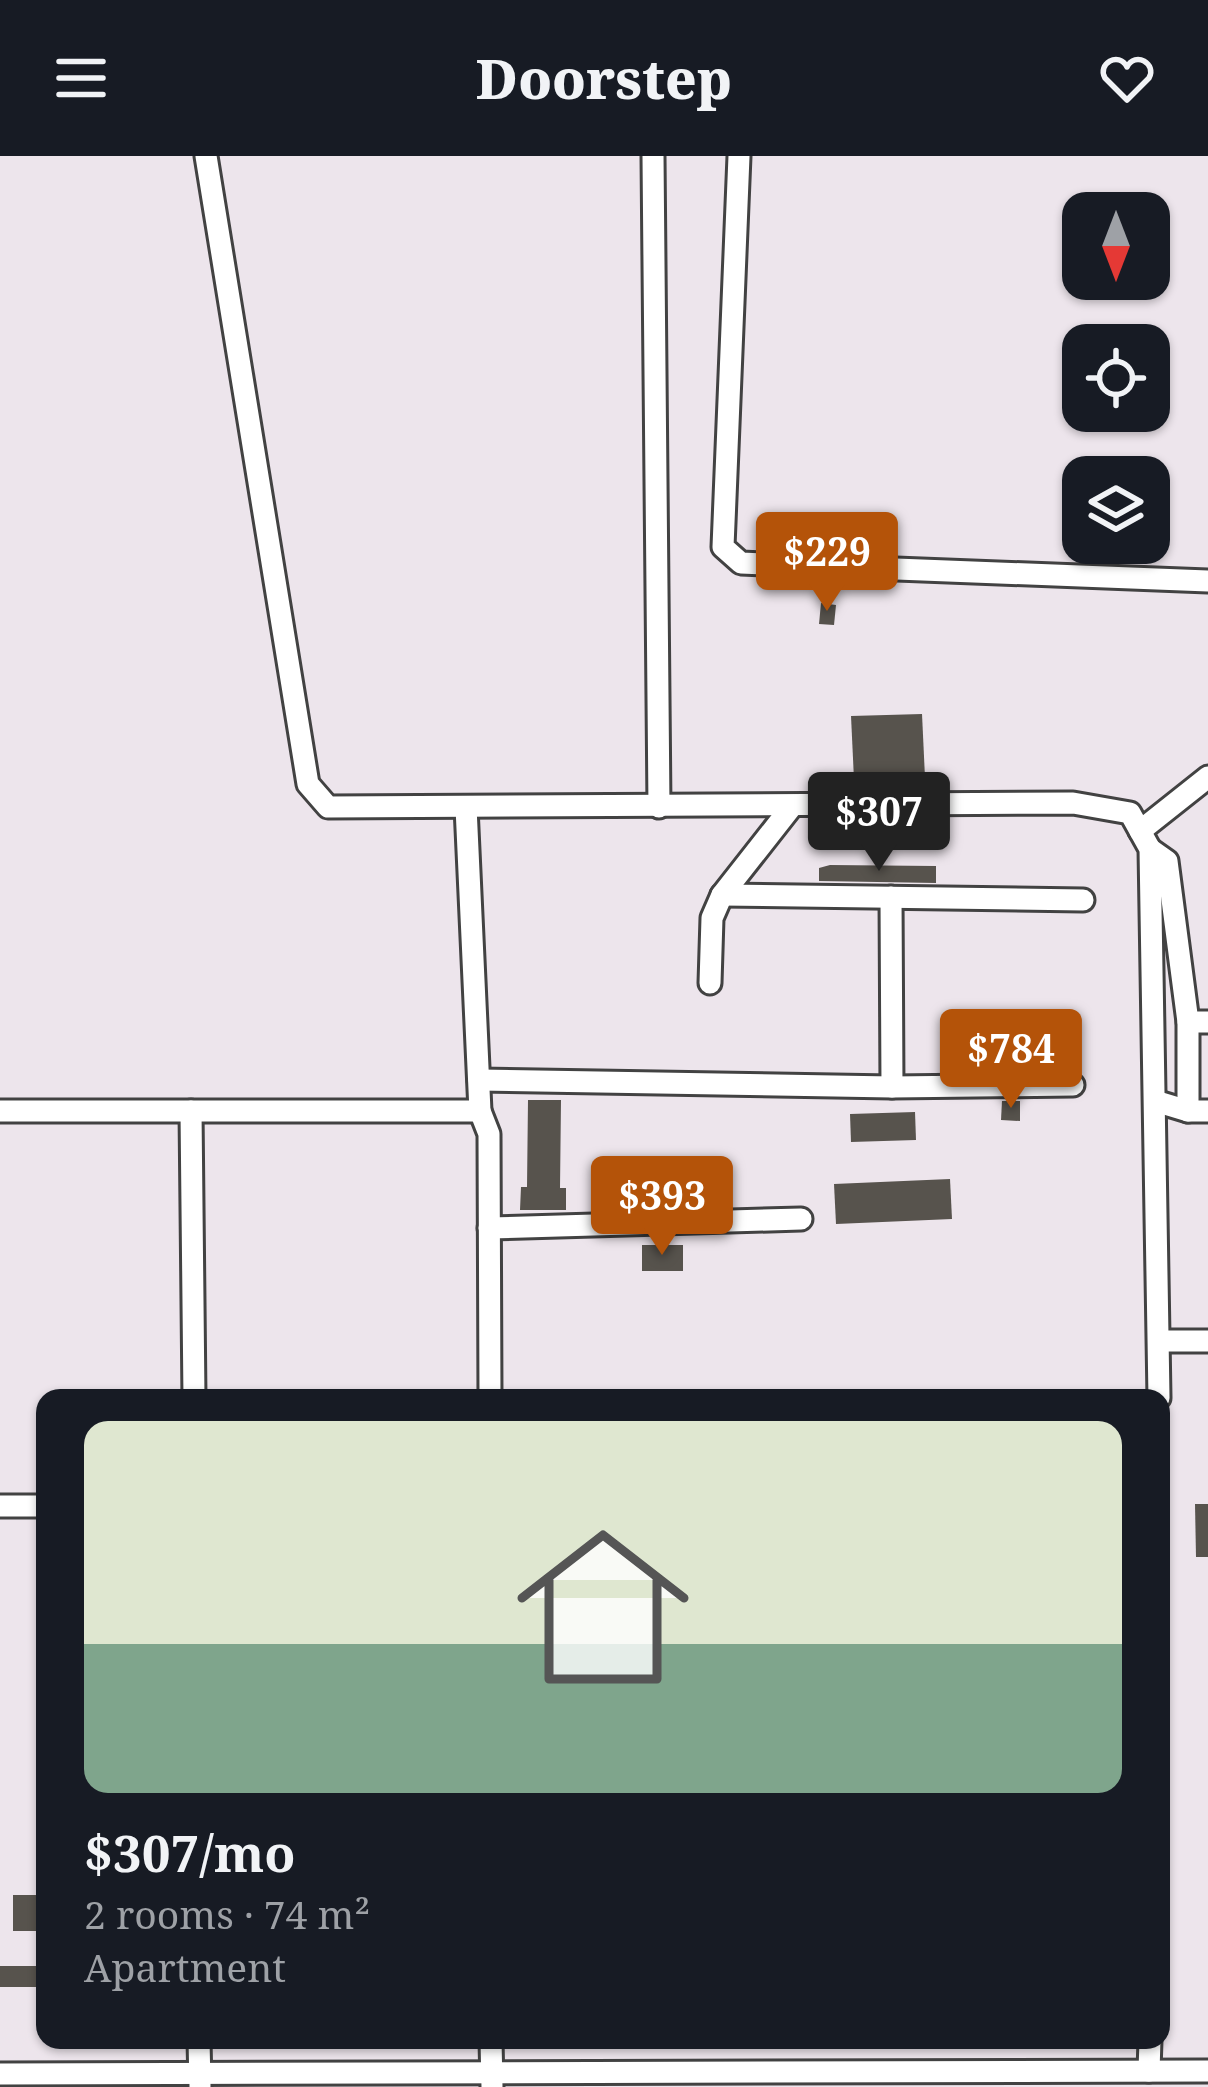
<!DOCTYPE html>
<html lang="en">
<head>
<meta charset="utf-8">
<style>
	:root { --surface:#171b24; --page:#242831; --text:#f1f3f6; --muted:#9ea1a6; --accent:#b45309 }
	body { margin:0; font-family:"Noto Serif",serif; background:var(--page); color:var(--text); height:100vh; display:flex; flex-direction:column; font-size:45px; white-space:nowrap }
	* { box-sizing:border-box; margin:0 }
	p { font-size:39px; color:var(--muted) }
	.icon { flex:none; width:66px; height:66px; fill:none; stroke:currentColor; stroke-width:2; stroke-linecap:round; stroke-linejoin:round }
	.map { position:relative; flex:1; overflow:hidden }
	.sheet { position:absolute; left:36px; top:1233px; width:1134px; height:660px; display:flex; flex-direction:column; background:var(--surface); border-radius:24px; box-shadow:0 3px 9px #0004 }
	.sheet>* { flex:none }
	.needle { width:78px; rotate:180deg }
	.fabs { position:absolute; left:1062px; top:36px; display:grid; gap:24px }
	.fabs a { display:grid; place-items:center; width:108px; height:108px; border-radius:24px; background:var(--surface); box-shadow:0 3px 9px #0004; font-size:60px }
	.price { position:absolute; translate:-50% -102px; padding:0 27px; border-radius:12px; background:var(--accent); color:#fff; font-size:39px; line-height:78px; filter:drop-shadow(0 3px 6px #0008) }
	.price::after { content:''; position:absolute; left:50%; top:72px; width:36px; height:27px; margin-left:-18px; background:inherit; clip-path:polygon(0 0,100% 0,50% 100%) }
	.price.active { background:#222; color:#fff }
	ul { padding:0; list-style:none }
	li { display:grid; align-content:center; gap:24px; height:636px; padding:0 48px }
	li span { display:grid; place-items:center; height:372px; border-radius:24px; color:#555 }
	li>.icon { margin-inline-start:auto }
	span .icon { width:216px; height:216px; fill:#fffc; stroke-width:1 }
	li b { font-size:51px }
	header { display:flex; justify-content:space-between; align-items:center; height:156px; padding:0 48px; background:var(--surface); font-size:54px; font-weight:800 }
	.map>svg:first-child { display:block }
	.industrial { fill:#ede5ec; fill-rule:evenodd }
	.building { fill:#57534d }
	.lines { fill:none; stroke-linecap:round; stroke-linejoin:round }
	.minor-casing { stroke:#424242; stroke-width:27 }
	.minor { stroke:#fff; stroke-width:21 }
</style>
</head>
<body>
<header><svg class="icon" aria-label="menu" viewBox="0 0 24 24"><path d="M4 6h16M4 12h16M4 18h16"/></svg>Doorstep<svg class="icon" aria-label="heart" viewBox="0 0 24 24"><path d="M12 20l-8-8c-3-5 5-10 8-4 3-6 11-1 8 4z"/></svg></header>
<div class="map">
<svg width="1208" height="1931" viewBox="0 0 1208 1931">
	<rect width="100%" height="100%" fill="#fdfef3"/>
	<path class="industrial" d="M0,0H1208V1931H0ZM1083,57H1149V123H1083ZM1083,189H1149V255H1083ZM1083,321H1149V387H1083ZM45,1242H1161V1884H45Z"/>
	<g class="building">
		<path d="M821,447L836,449L834,469L819,468Z"/>
		<path d="M922,558L925,622L854,624L851,560Z"/>
		<path d="M830,709L936,710V727L819,725V712Z"/>
		<path d="M528,944H561L560,1032H566V1054H520L521,1031H527Z"/>
		<path d="M1002,945H1020V965L1001,964Z"/>
		<path d="M915,956L916,984L851,986L850,958Z"/>
		<path d="M950,1023L952,1063L836,1068L834,1028Z"/>
		<rect x="642" y="1089" width="41" height="26"/>
		<path d="M1195,1348H1208V1401H1196Z"/>
		<rect x="13" y="1739" width="32" height="36"/>
		<rect x="0" y="1810" width="45" height="21"/>
	</g>
	<g class="lines">
		<defs>
			<g id="minor">
				<path d="M206,0L308,628L328,651L1073,647L1130,657L1150,693L1159,1242"/>
				<path d="M653,0L659,651"/>
				<path d="M739,0L723,391L741,407L1208,425"/>
				<path d="M1140,675L1208,621"/>
				<path d="M1150,693L1167,705L1188,866H1208"/>
				<path d="M722,739L1083,744"/>
				<path d="M891,741L892,931"/>
				<path d="M710,827L712,762L722,739L792,650"/>
				<path d="M1188,866V955"/>
				<path d="M479,924L892,931L1073,929"/>
				<path d="M1155,945L1188,955H1208"/>
				<path d="M0,955H480L466,651"/>
				<path d="M191,955L194,1242"/>
				<path d="M480,955L489,978L490,1242"/>
				<path d="M489,1072L801,1063"/>
				<path d="M1160,1185H1208"/>
				<path d="M0,1350H45"/>
				<path d="M199,1884L200,1930"/>
				<path d="M491,1884L492,1931"/>
				<path d="M1149,1915L1150,1884"/>
				<path d="M0,1918L1208,1915"/>
			</g>
		</defs>
		<use href="#minor" class="minor-casing"/>
		<use href="#minor" class="minor"/>
	</g>
</svg>
<div class="fabs">
<a><svg class="needle" viewBox="-14 -14 28 28"><path d="M0-13l5 13h-10z" fill="#e53935"/><path d="M0 13l5-13h-10z" fill="#9ea1a6"/></svg></a>
<a><svg class="icon" aria-label="locate" viewBox="0 0 24 24"><circle cx="12" cy="12" r="6"/><path d="M12 2v4M12 18v4M2 12h4M18 12h4"/></svg></a>
<a><svg class="icon" aria-label="layers" viewBox="0 0 24 24"><path d="M12 4l9 5-9 5-9-5zM3 14l9 5 9-5"/></svg></a>
</div>
<b class="price" style="left:827px;top:458px">$229</b>
<b class="price active" style="left:879px;top:718px">$307</b>
<b class="price" style="left:1011px;top:955px">$784</b>
<b class="price" style="left:662px;top:1102px">$393</b>
<section class="sheet">
<ul>
<li><span style="background:linear-gradient(#dfe7d0 60%,#7fa58c 0)"><svg class="icon" aria-label="home" viewBox="0 0 24 24"><path d="M3 11l9-7 9 7M6 9v11h12V9"/></svg></span><div><b>$307/mo</b><p>2 rooms · 74 m²</p><p>Apartment</p></div></li>
</ul>
</section>
</div>
</body>
</html>
